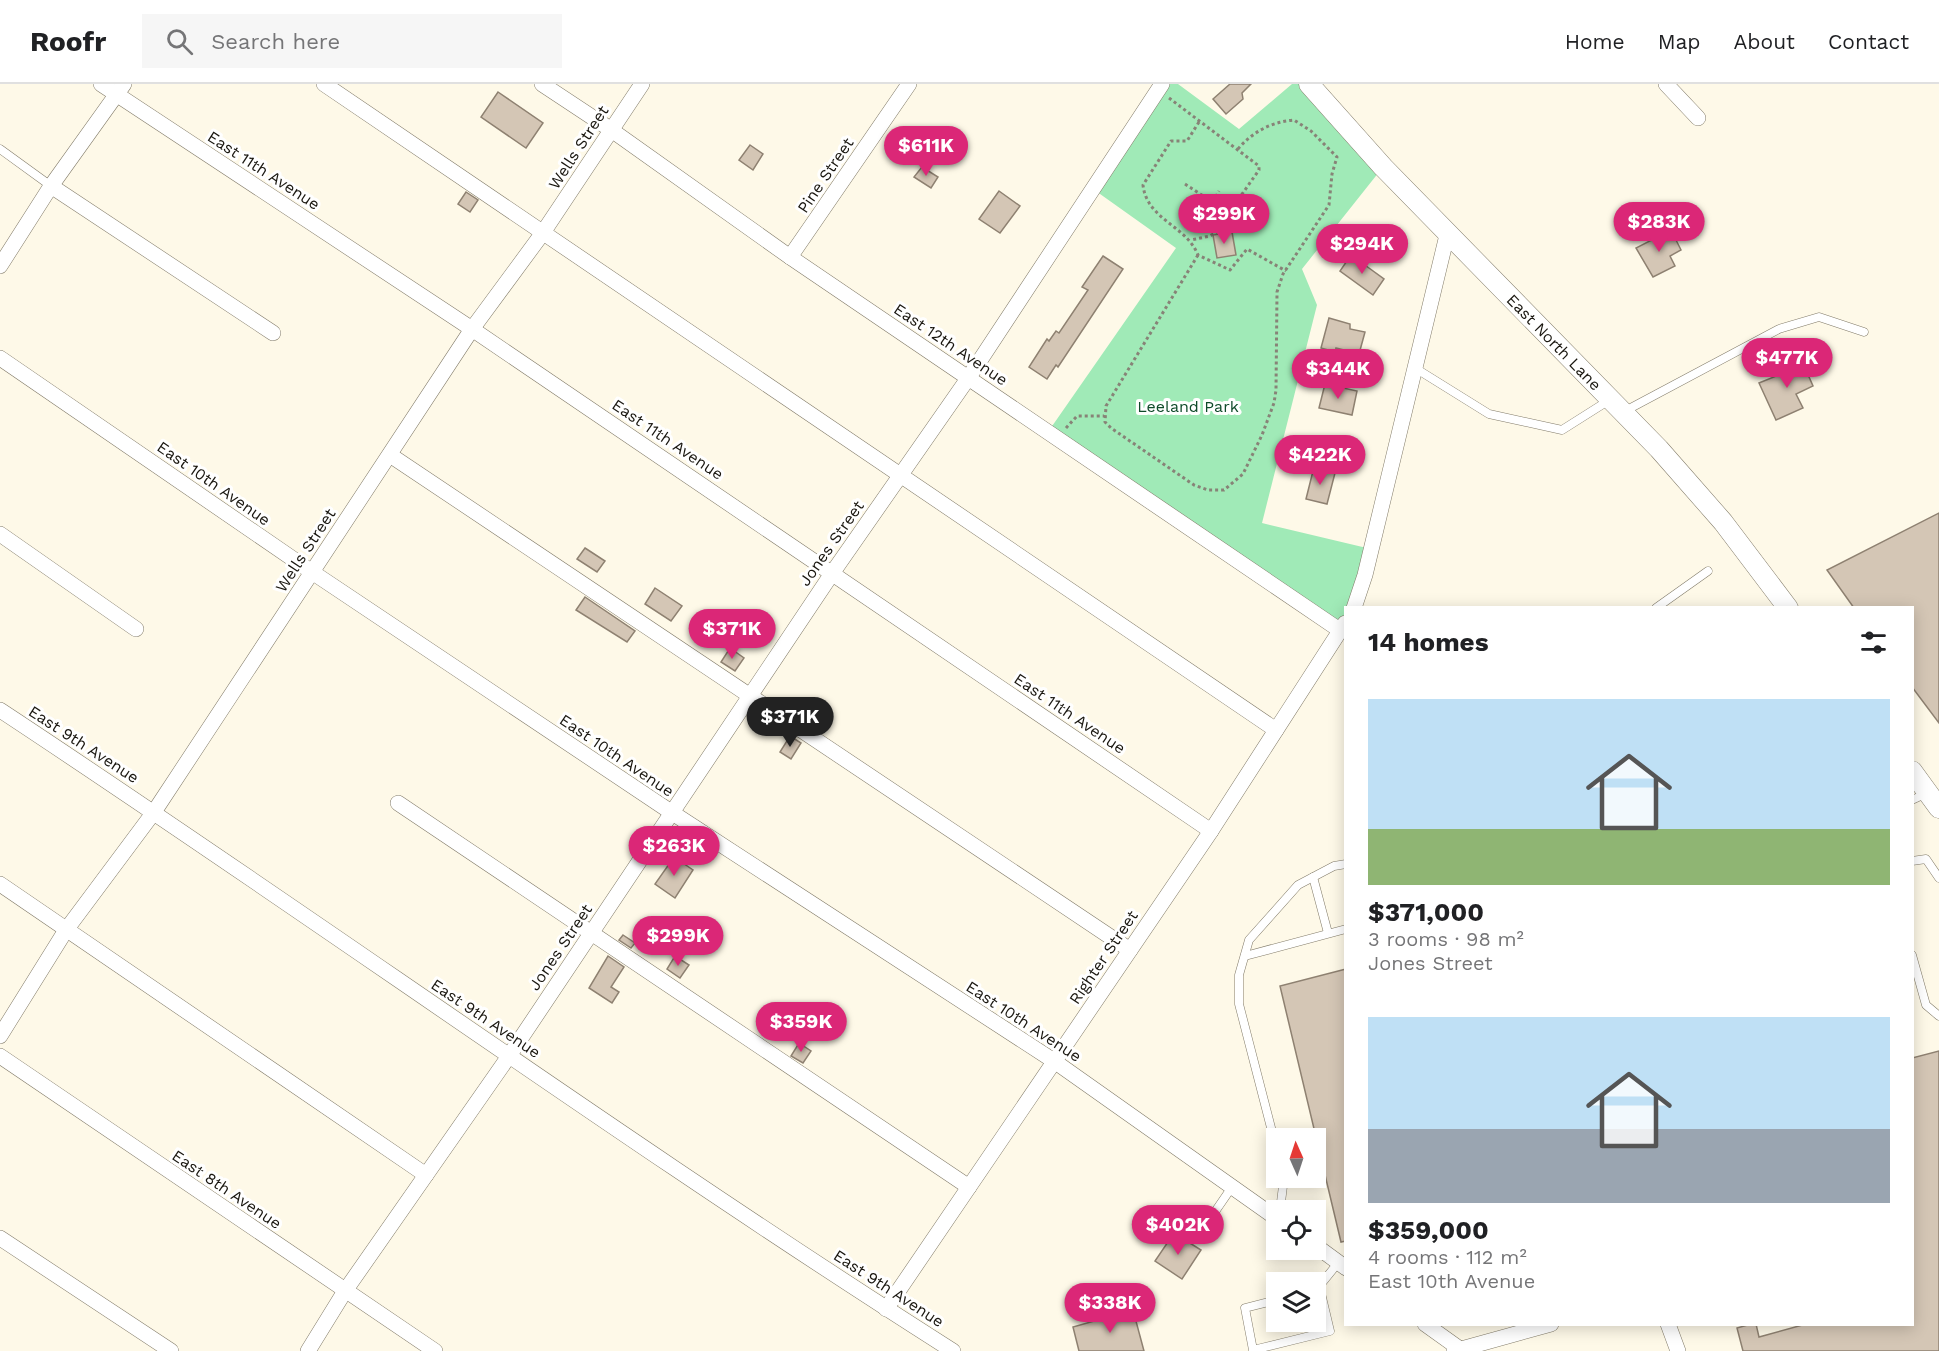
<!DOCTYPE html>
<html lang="en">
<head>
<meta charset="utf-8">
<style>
	:root { --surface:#fff; --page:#f6f6f6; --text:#202124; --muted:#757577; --line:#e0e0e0; --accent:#db2777 }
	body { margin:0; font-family:"Work Sans",sans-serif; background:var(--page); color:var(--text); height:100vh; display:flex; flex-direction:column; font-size:22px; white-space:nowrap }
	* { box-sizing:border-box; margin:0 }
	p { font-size:20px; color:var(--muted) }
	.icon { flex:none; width:33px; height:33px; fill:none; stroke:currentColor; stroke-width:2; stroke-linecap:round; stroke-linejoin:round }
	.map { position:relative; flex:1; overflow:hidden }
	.drawer { position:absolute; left:1344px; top:522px; width:570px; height:720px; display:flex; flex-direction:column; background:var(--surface); border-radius:0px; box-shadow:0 3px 15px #0003 }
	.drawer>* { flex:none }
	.needle { width:39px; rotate:357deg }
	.tools { position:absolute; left:1266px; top:1044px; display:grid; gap:12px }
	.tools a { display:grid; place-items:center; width:60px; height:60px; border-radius:0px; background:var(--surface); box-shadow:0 3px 15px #0003; font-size:30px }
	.price { position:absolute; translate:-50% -51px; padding:0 14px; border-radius:21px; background:var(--accent); color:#fff; font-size:20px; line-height:39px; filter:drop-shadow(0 2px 3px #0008) }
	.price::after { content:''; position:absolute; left:50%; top:36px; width:18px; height:14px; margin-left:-9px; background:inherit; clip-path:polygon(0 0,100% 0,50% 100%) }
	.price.current { background:#222; color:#fff }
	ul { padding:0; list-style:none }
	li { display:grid; align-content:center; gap:12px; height:318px; padding:0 24px }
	li span { display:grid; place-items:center; height:186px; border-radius:0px; color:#555 }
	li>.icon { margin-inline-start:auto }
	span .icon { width:108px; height:108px; fill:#fffc; stroke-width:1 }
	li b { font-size:26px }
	h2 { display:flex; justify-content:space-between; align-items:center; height:72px; padding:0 24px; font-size:26px }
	header { display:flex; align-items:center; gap:36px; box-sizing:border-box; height:84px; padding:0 30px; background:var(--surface); border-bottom:2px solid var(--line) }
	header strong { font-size:28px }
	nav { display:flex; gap:33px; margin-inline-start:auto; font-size:21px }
	.search { width:420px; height:54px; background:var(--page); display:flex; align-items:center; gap:15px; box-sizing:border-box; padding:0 21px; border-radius:0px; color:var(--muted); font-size:22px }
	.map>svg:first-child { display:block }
	.green { fill:#a0eab7 }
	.building { fill:#d4c6b5; stroke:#8e8171; stroke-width:1.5 }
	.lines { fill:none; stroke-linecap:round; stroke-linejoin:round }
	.service-casing { stroke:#827b69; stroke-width:9 }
	.minor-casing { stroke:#827b69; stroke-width:16 }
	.tertiary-casing { stroke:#827b69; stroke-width:21 }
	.path { stroke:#878377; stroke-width:3; stroke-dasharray:3 3; stroke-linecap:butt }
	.service { stroke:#fff; stroke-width:8 }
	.minor { stroke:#fff; stroke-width:15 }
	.tertiary { stroke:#fff; stroke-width:20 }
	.labels { text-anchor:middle; stroke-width:6; stroke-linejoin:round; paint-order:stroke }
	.street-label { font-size:16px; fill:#19160f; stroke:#fff }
	.park-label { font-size:16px; fill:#0e4a29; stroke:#fff }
</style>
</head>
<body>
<header>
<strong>Roofr</strong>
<div class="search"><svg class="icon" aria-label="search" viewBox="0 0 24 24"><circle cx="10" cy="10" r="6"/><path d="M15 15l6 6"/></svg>Search here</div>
<nav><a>Home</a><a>Map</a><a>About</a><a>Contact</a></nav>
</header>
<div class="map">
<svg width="1939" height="1267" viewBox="0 0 1939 1267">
	<rect width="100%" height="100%" fill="#fef9e8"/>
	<path class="green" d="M1162,0H1178L1239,45L1292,0H1310L1383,83L1302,185L1317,221L1262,439L1371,465L1354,523L1346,524L1345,538L1341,547L1048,348L1176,164L1093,105Z"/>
	<g class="building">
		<path d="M1230,0H1251L1242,9L1243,15L1226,30L1213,15Z"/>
		<path d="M498,8L543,39L526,64L481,33Z"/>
		<path d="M750,61L763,70L753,86L739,76Z"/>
		<path d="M922,83L938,93L931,104L914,93Z"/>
		<path d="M999,107L1020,122L1000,149L979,135Z"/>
		<path d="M466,108L478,116L470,128L458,120Z"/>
		<path d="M1671,146L1681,166L1670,172L1675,182L1653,193L1636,164Z"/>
		<path d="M1232,148L1236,171L1217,174L1213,151Z"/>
		<path d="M1351,171L1384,195L1373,211L1340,187Z"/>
		<path d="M1103,172L1123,185L1058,283L1056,281L1047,295L1029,283L1047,255L1049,257L1056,247L1059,249L1088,206L1082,203Z"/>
		<path d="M1329,234L1350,240V245L1365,248L1359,270L1336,264L1335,268L1321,264Z"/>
		<path d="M1801,275L1813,302L1796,310L1803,324L1776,336L1759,299L1786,288L1784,282Z"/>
		<path d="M1325,300L1357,307L1352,331L1319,324Z"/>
		<path d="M1314,383L1335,389L1327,420L1306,415Z"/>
		<path d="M1939,429V639L1912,603V524H1854L1827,486Z"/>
		<path d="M585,464L605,477L597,488L577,475Z"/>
		<path d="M655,504L682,522L671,537L645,520Z"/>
		<path d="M585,513L635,547L627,558L576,526Z"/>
		<path d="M730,564L744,574L735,587L721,578Z"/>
		<path d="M790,652L801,659L791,675L780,668Z"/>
		<path d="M674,773L693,786L675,814L655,800Z"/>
		<path d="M623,851L635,859L631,864L619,856Z"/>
		<path d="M608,872L624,883L611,903L619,908L612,919L589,904Z"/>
		<path d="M675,872L689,881L680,894L667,885Z"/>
		<path d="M1346,885V1157L1341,1158L1280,902Z"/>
		<path d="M799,959L811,967L803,979L791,972Z"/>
		<path d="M1939,967V1267H1743L1737,1244L1751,1240H1756L1759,1253L1806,1240H1912V974Z"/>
		<path d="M1174,1149L1201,1166L1182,1195L1155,1177Z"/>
		<path d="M1133,1226L1144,1267H1079L1073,1243Z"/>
	</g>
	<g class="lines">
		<defs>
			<g id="service">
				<path d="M0,65L51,102"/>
				<path d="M1415,284L1489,330L1562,346L1611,315"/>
				<path d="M1625,327L1779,245L1819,233L1864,248"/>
				<path d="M1656,524L1708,487"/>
				<path d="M1912,716L1927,709"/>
				<path d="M1912,777L1926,775L1939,794"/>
				<path d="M1313,793L1328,849"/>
				<path d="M1912,871L1926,921L1939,932"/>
				<path d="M1245,872L1346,845"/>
				<path d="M1276,1063L1239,920V891L1249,856L1298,801L1334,782L1346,780"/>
				<path d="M1280,1126L1284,1094"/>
				<path d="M1201,1148L1232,1103"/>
				<path d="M1317,1205L1338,1179"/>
				<path d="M1276,1216L1245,1224L1253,1266L1330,1247L1320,1205"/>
			</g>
			<g id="minor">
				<path d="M101,0L472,245L1211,747"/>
				<path d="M324,0L1276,646"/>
				<path d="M542,0L610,45L790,173L1341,547"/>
				<path d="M1666,0L1698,34"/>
				<path d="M51,102L273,249"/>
				<path d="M790,173L909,0"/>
				<path d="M0,182L51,102L124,0"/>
				<path d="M0,274L312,488L671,728L1054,977L1276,1134"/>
				<path d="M390,371L1130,866"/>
				<path d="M0,450L136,545"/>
				<path d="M1354,524L1365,491L1448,147"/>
				<path d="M0,626C320,837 630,1062 953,1267"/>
				<path d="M398,719L969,1103"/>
				<path d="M0,800L426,1091"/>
				<path d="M0,952L66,846L154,728L472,245L542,150L642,0"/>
				<path d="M0,972L435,1267"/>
				<path d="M0,1154L171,1267"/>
				<path d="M1316,1162L1346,1184"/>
				<path d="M886,1225L1211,747L1345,539"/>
				<path d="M1425,1240L1460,1265"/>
				<path d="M1668,1240L1678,1267"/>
				<path d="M308,1267L345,1207L509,972L833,488L969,293L1162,0"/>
				<path d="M1454,1267L1551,1240"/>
			</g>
			<g id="tertiary">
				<path id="s1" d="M1309,0L1383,83L1659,365L1723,438L1788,524"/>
				<path d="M1912,687L1939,724"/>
			</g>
		</defs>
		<use href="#service" class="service-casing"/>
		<use href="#minor" class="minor-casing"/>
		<use href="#tertiary" class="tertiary-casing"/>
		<g class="path">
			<path d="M1169,14L1259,82V86L1221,140L1222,145L1210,152L1191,156"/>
			<path d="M1199,38L1187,57H1171L1143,101C1147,136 1186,141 1198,171L1230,186L1247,165L1286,187"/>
			<path d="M1185,100L1229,129"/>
			<path d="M1213,118L1219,107"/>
			<path d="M1217,121L1221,140"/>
			<path d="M1198,171L1106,322L1105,338L1111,344L1194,401L1208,406H1224L1243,390L1262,351L1274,319L1276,306L1277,208L1283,190L1329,121L1332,90L1337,73L1311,47L1294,36C1271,38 1252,48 1237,66"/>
			<path d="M1066,344L1077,332H1104"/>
		</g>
		<use href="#service" class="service"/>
		<use href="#minor" class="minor"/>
		<use href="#tertiary" class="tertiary"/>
	</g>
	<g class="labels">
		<g class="street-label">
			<text transform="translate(578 63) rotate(-57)" y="6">Wells Street</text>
			<text transform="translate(264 86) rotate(33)" y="6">East 11th Avenue</text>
			<text transform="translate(825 91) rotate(-56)" y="6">Pine Street</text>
			<text dy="6" stroke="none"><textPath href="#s1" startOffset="356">East North Lane</textPath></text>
			<text transform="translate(951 260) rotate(34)" y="6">East 12th Avenue</text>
			<text transform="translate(668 355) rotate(34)" y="6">East 11th Avenue</text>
			<text transform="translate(214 399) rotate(35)" y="6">East 10th Avenue</text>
			<text transform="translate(831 459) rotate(-55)" y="6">Jones Street</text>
			<text transform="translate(305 466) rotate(-57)" y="6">Wells Street</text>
			<text transform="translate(1070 629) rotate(34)" y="6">East 11th Avenue</text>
			<text transform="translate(84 660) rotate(33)" y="6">East 9th Avenue</text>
			<text transform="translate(617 671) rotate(34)" y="6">East 10th Avenue</text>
			<text transform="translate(560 863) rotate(-56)" y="6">Jones Street</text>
			<text transform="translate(1103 873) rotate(-56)" y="6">Righter Street</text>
			<text transform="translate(486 934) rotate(34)" y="6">East 9th Avenue</text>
			<text transform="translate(1024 937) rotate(33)" y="6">East 10th Avenue</text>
			<text transform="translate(227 1105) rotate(34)" y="6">East 8th Avenue</text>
			<text transform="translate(889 1204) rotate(33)" y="6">East 9th Avenue</text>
		</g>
		<g class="park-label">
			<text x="1188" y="328">Leeland Park</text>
		</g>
	</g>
</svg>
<div class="tools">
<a><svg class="needle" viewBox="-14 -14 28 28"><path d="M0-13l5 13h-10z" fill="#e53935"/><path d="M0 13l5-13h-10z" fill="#757577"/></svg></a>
<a><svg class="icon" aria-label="locate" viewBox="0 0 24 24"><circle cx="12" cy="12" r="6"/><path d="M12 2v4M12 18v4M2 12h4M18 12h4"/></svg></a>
<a><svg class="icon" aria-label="layers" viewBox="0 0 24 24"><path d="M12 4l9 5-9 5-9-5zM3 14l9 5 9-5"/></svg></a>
</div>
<b class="price" style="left:926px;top:93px">$611K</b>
<b class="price" style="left:1224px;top:161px">$299K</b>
<b class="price" style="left:1659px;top:169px">$283K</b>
<b class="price" style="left:1362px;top:191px">$294K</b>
<b class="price" style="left:1787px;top:305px">$477K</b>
<b class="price" style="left:1338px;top:316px">$344K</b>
<b class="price" style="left:1320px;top:402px">$422K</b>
<b class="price" style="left:732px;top:576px">$371K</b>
<b class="price current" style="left:790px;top:664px">$371K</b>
<b class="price" style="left:674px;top:793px">$263K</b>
<b class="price" style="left:678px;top:883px">$299K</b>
<b class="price" style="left:801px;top:969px">$359K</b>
<b class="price" style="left:1178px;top:1172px">$402K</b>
<b class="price" style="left:1110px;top:1250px">$338K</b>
<section class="drawer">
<h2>14 homes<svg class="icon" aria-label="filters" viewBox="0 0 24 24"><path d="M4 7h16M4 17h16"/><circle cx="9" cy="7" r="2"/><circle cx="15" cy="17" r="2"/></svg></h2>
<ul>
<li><span style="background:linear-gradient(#bfe0f5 70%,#8fb573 0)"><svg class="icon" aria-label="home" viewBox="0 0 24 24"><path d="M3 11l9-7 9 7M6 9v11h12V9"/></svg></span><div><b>$371,000</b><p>3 rooms · 98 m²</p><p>Jones Street</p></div></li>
<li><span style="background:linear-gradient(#bfe0f5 60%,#9aa5b1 0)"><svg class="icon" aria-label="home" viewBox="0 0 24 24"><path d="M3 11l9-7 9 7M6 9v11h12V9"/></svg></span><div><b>$359,000</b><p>4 rooms · 112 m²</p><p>East 10th Avenue</p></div></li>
</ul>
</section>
</div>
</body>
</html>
